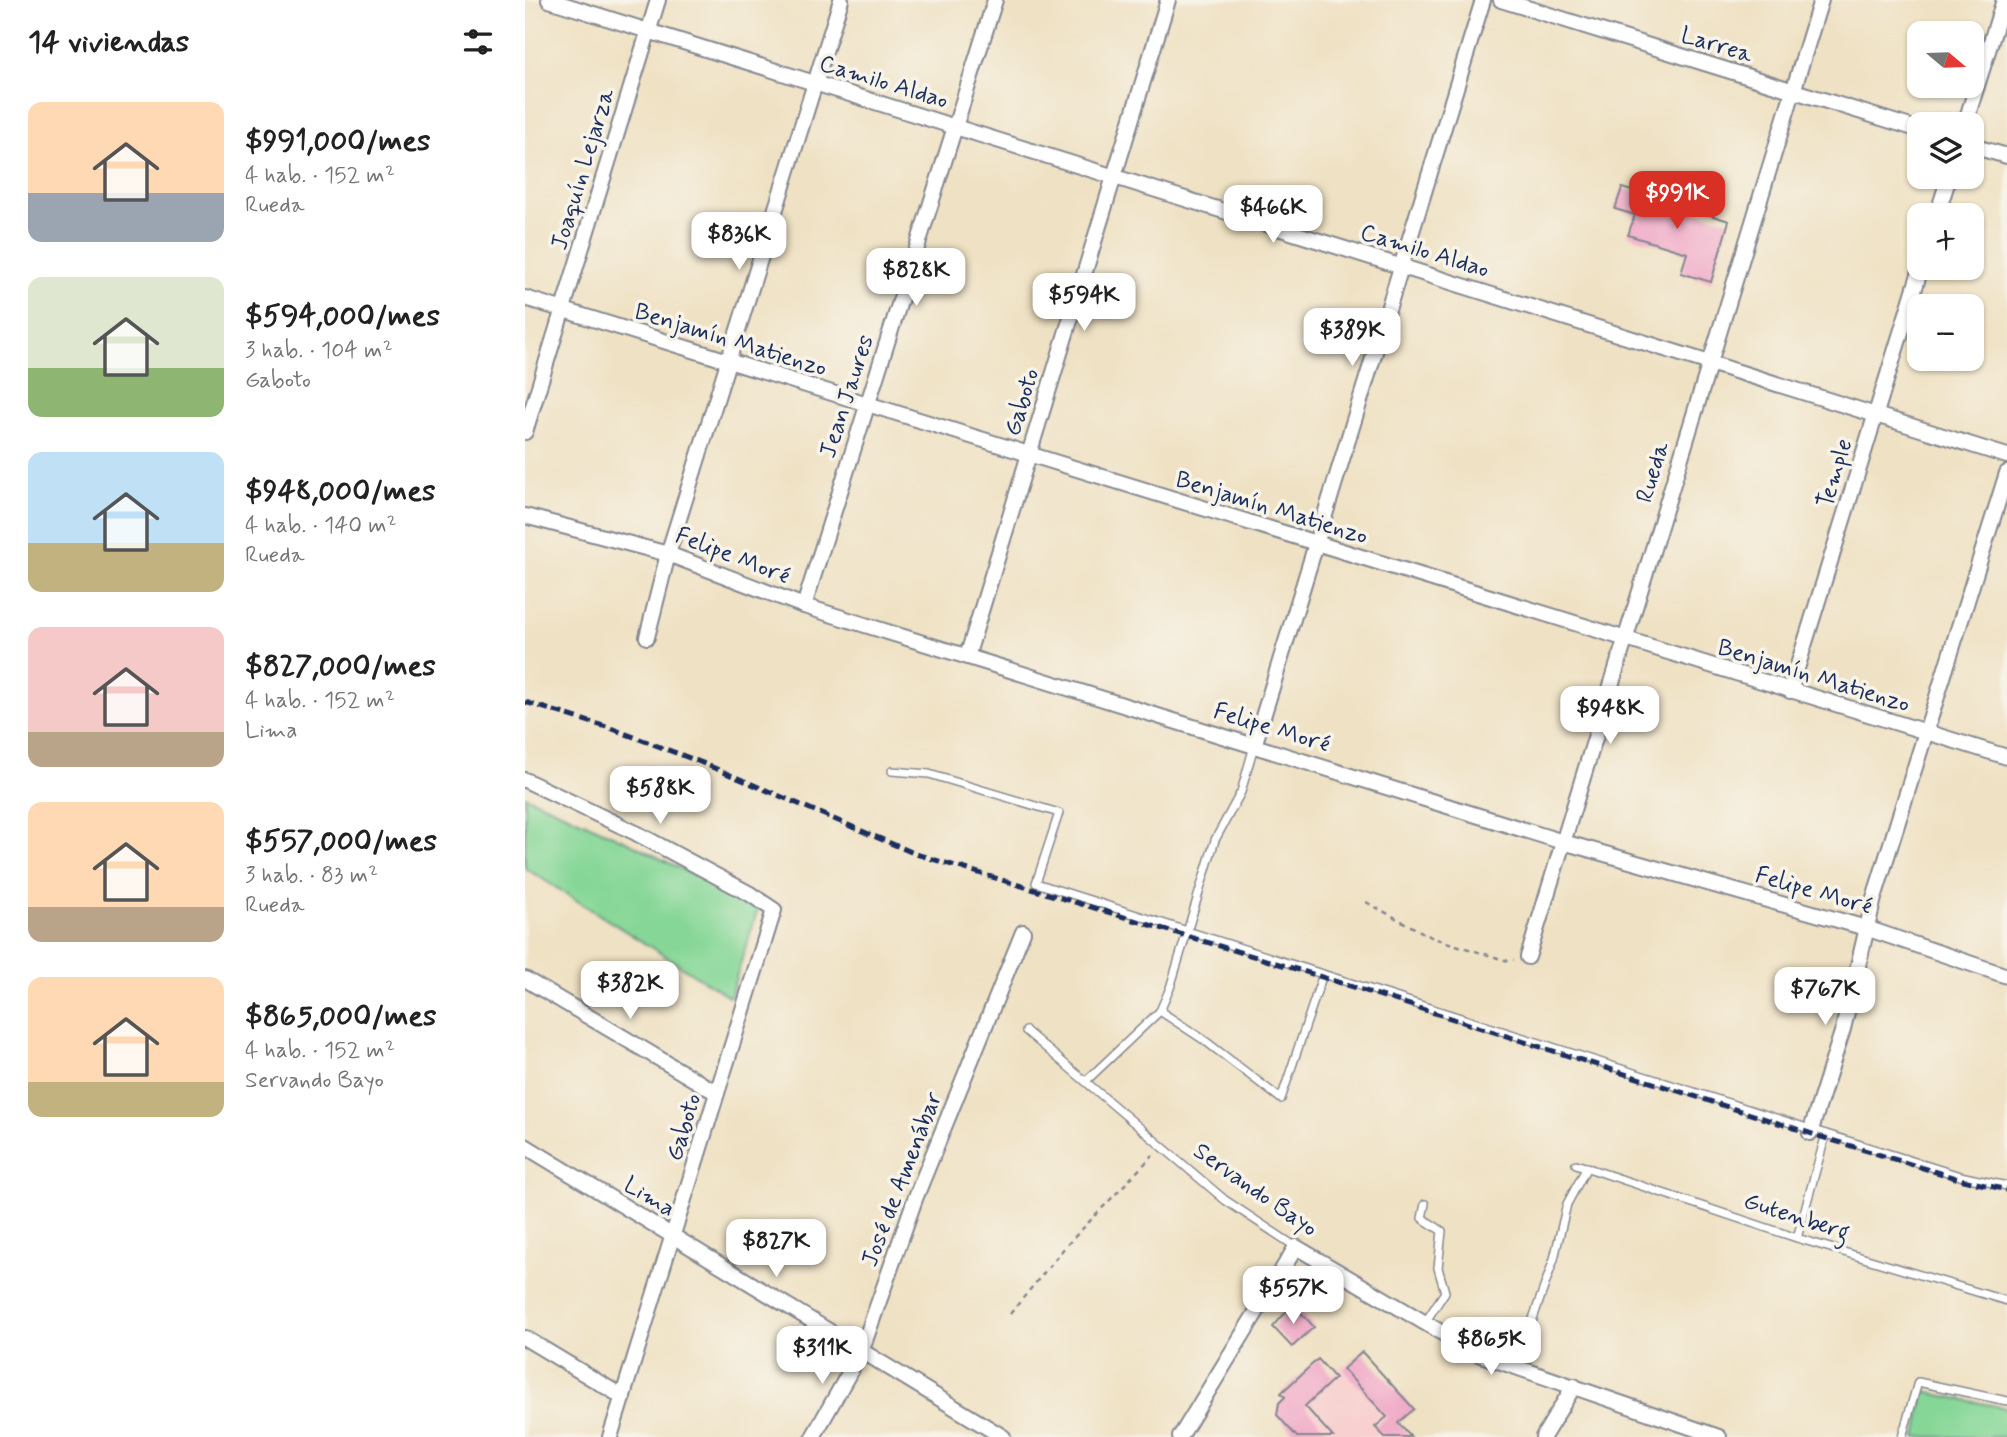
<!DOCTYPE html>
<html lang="es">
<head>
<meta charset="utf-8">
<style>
	:root { --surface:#fff; --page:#f2f2f2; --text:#222; --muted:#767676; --accent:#d93025 }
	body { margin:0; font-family:Mynerve,sans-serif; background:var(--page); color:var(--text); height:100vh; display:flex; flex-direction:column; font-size:26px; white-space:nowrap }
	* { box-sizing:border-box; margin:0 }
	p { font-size:23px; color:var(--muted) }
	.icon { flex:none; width:38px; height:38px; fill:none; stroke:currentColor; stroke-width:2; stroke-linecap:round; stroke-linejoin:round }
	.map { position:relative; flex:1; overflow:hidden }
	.details { display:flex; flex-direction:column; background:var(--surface); width:525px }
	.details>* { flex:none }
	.needle { width:46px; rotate:109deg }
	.buttons { position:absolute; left:1382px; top:21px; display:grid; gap:14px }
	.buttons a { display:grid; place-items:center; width:77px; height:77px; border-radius:14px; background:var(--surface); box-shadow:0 2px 5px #0004; font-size:35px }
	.price { position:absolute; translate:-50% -60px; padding:0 16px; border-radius:14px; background:#fff; color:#222; font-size:23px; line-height:46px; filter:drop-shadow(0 2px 4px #0008) }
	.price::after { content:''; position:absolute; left:50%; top:42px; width:21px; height:16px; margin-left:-10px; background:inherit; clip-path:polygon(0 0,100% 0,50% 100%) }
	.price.current { background:var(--accent); color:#fff }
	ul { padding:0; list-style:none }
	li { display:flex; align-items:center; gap:21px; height:175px; padding:0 28px }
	li span { display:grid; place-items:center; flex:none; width:196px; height:140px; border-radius:14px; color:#555 }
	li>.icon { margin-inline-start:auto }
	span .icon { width:84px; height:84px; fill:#fffc; stroke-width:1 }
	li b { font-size:30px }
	h2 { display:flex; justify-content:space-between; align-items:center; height:84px; padding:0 28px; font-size:30px }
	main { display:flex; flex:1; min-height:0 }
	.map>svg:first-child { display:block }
	.built { fill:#f7d0cf }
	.green { fill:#86d797; stroke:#50837a; stroke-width:2 }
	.building { fill:#f1a9c7 }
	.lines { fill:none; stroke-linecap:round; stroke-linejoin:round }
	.lane-casing { stroke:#858890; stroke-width:10 }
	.street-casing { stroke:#858890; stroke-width:18 }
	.path { stroke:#858890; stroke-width:2.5; stroke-dasharray:5 5; stroke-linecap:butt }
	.lane { stroke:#fff; stroke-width:7 }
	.street { stroke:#fff; stroke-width:14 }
	.rail { stroke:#1b2f5e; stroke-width:5; stroke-dasharray:10 5; stroke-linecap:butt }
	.labels { text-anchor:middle; stroke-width:7; stroke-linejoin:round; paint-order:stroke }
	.street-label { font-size:24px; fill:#1b2f5e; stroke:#f7f3e8 }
</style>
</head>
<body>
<main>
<section class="details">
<h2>14 viviendas<svg class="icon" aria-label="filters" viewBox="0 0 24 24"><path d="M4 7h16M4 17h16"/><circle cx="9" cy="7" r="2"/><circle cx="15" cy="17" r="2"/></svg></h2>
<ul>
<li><span style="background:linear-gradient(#ffd9b3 65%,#9aa5b1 0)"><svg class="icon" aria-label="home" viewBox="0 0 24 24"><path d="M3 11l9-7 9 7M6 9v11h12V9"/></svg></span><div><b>$991,000/mes</b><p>4 hab. · 152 m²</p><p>Rueda</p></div></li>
<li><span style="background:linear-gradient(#dfe7d0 65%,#8fb573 0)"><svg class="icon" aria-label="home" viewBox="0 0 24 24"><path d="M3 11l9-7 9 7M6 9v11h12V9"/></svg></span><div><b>$594,000/mes</b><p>3 hab. · 104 m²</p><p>Gaboto</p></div></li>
<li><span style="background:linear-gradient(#bfe0f5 65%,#c2b280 0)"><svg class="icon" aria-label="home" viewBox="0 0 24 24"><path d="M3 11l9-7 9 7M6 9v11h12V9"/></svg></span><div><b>$948,000/mes</b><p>4 hab. · 140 m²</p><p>Rueda</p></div></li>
<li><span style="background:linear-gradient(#f6c9c9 75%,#b9a48a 0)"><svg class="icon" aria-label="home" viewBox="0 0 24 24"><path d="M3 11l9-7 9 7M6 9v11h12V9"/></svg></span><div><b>$827,000/mes</b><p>4 hab. · 152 m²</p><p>Lima</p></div></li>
<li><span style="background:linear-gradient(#ffd9b3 75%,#b9a48a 0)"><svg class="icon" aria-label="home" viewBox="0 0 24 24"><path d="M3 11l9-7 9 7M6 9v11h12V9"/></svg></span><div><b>$557,000/mes</b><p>3 hab. · 83 m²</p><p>Rueda</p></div></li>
<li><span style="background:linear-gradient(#ffd9b3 75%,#c2b280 0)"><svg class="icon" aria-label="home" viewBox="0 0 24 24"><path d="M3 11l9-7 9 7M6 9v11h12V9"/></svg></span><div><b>$865,000/mes</b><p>4 hab. · 152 m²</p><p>Servando Bayo</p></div></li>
</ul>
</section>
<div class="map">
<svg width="1482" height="1437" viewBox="0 0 1482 1437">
	<rect width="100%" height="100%" fill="#f7f3e8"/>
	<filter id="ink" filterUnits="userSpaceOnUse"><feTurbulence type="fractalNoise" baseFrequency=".0143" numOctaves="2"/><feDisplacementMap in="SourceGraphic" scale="14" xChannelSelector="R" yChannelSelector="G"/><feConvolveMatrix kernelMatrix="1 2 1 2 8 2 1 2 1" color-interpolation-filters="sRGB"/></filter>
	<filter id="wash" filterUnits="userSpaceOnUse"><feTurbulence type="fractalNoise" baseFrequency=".00686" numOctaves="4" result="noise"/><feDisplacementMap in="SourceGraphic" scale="28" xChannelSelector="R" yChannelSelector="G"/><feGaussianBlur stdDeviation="1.57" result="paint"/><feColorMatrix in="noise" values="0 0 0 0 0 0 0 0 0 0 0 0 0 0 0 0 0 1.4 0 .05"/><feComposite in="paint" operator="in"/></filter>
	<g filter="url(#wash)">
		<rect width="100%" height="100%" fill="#efe1c3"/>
		<path class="built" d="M837,1352L889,1409L874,1423L886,1437H772L752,1415L754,1403L760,1397L756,1393L806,1374L818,1363L821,1366Z"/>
		<g class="green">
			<path d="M0,796L103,842L233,908L205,997L0,868Z"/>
			<path d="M1399,1392L1482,1408V1437H1391Z"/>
		</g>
		<g id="blocks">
			<g class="building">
				<path d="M1097,188L1204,221L1186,282L1156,273L1162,253L1103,235L1110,215L1090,209Z"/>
				<path d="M768,1304L789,1327L767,1347L748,1327Z"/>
				<path d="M837,1352L889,1409L873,1423L886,1437H860L850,1427L862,1417L818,1369Z"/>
				<path d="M793,1359L810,1378L780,1406L808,1437H772L752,1415L754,1403L760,1397L756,1393Z"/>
			</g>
		</g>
	</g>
	<g filter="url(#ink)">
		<use href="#blocks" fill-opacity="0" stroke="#858890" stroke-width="2"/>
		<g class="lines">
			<defs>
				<g id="lane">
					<path d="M367,771L404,774L534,813L511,883L1301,1134L1435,1176L1482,1186"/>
					<path d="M635,1011L679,1040L756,1099L798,974"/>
					<path d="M501,1031L700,1200L771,1247"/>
					<path d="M561,1081L635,1011L645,988L690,840L716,792L729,746"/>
					<path d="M1051,1164L1272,1238L1482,1301"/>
					<path d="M900,1204L897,1218L917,1231L913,1268L920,1292L901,1321"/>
					<path d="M1272,1238L1301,1134"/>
					<path d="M991,1367L1029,1259L1042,1204L1062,1167"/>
					<path d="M1377,1437L1393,1382L1482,1401"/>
				</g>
				<g id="street">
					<path d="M24,0L1482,456"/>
					<path d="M976,0L1395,130"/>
					<path d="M1440,124L1479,0"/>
					<path d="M1447,146L1482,156"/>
					<path d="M1412,215L1424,177"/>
					<path d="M0,298L1482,757"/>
					<path d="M0,432L133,0"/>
					<path d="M0,516L143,554L279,606L1038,842L1341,928L1482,976"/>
					<path d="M279,606L470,0"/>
					<path d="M122,637L143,554L316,0"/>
					<path d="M442,657L643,0"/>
					<path d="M1265,691L1396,268"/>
					<path d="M729,746L958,0"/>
					<path d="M0,780L111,833L225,894L249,910L85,1437"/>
					<path d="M1003,957L1296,0"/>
					<path d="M0,979L192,1093"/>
					<path d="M1285,1133L1318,1029L1349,898L1482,473"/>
					<path d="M0,1146L478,1437"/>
					<path d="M0,1338L98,1397"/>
					<path d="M288,1437L336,1352L390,1199L498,932"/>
					<path d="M655,1437L771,1247L953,1354L1194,1437"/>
					<path d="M1018,1437L1049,1386"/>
				</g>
			</defs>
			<use href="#lane" class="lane-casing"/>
			<use href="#street" class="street-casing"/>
			<g class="path">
				<path d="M841,902L908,938L983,961L989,960"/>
				<path d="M485,1314L540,1247L628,1155"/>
			</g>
			<use href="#lane" class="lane"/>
			<use href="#street" class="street"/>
			<path class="rail" d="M0,702L88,729L175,762L391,854L797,977L1300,1138L1434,1179L1482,1190"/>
		</g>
	</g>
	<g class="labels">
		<g class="street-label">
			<text transform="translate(1192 44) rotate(17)" y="8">Larrea</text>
			<text transform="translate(359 81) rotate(17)" y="8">Camilo Aldao</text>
			<text transform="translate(57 169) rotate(-73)" y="8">Joaquín Lejarza</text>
			<text transform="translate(900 250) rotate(17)" y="8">Camilo Aldao</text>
			<text transform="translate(206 339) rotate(17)" y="8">Benjamín Matienzo</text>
			<text transform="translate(321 396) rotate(-72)" y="8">Jean Jaures</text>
			<text transform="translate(496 402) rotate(-73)" y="8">Gaboto</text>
			<text transform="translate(1127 472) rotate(-73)" y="8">Rueda</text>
			<text transform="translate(1309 473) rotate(-73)" y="8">Temple</text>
			<text transform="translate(747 507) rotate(17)" y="8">Benjamín Matienzo</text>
			<text transform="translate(208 555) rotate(21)" y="8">Felipe Moré</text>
			<text transform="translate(1289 675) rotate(17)" y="8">Benjamín Matienzo</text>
			<text transform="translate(747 727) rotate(17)" y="8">Felipe Moré</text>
			<text transform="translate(1289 890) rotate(16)" y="8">Felipe Moré</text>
			<text transform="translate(158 1127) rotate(-73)" y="8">Gaboto</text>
			<text transform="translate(376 1179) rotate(-69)" y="8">José de Amenábar</text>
			<text transform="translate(731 1189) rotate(35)" y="8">Servando Bayo</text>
			<text transform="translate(125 1196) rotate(31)" y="8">Lima</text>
			<text transform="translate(1272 1216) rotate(18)" y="8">Gutenberg</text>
		</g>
	</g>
</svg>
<div class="buttons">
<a><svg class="needle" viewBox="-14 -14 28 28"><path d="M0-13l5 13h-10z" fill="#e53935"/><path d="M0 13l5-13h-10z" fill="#767676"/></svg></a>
<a><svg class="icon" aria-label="layers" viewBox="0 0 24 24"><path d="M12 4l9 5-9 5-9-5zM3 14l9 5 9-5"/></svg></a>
<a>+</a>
<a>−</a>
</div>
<b class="price current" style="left:1152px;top:231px">$991K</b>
<b class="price" style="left:748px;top:245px">$466K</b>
<b class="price" style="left:214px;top:272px">$836K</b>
<b class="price" style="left:391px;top:308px">$828K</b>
<b class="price" style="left:559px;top:333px">$594K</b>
<b class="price" style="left:827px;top:368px">$389K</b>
<b class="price" style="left:1085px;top:746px">$948K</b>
<b class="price" style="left:135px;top:826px">$588K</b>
<b class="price" style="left:105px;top:1021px">$382K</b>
<b class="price" style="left:1300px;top:1027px">$767K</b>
<b class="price" style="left:251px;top:1279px">$827K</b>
<b class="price" style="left:768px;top:1326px">$557K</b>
<b class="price" style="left:966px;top:1377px">$865K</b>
<b class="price" style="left:297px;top:1386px">$311K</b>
</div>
</main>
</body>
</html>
